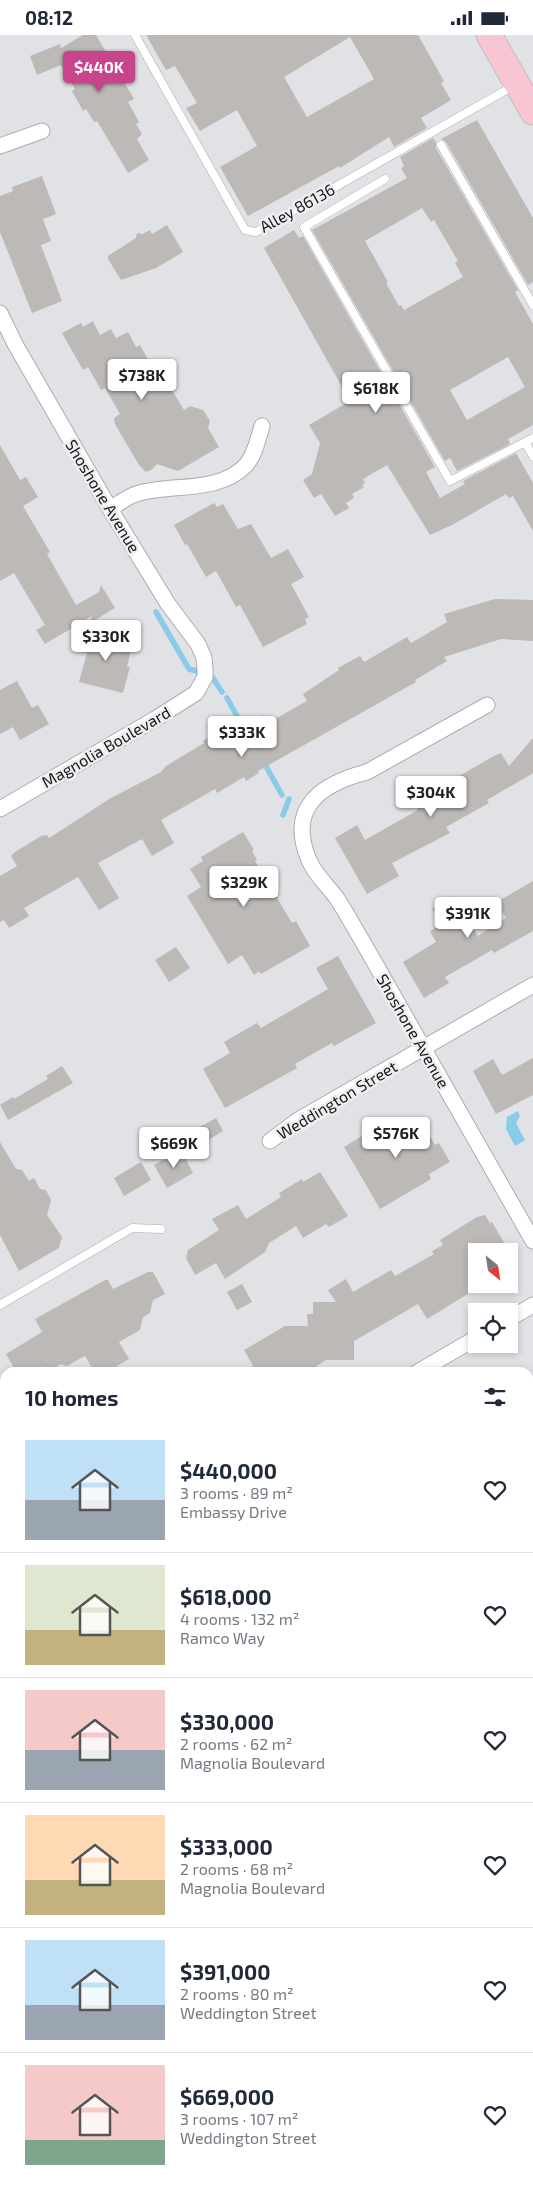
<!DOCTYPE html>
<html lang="en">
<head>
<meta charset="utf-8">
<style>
	:root { --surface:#fff; --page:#f6f6f7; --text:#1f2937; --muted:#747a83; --line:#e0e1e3; --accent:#c8458b }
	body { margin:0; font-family:"Exo 2",sans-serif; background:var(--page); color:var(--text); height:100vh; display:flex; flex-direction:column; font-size:19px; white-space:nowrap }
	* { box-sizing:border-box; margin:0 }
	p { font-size:16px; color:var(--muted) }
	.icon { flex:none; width:28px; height:28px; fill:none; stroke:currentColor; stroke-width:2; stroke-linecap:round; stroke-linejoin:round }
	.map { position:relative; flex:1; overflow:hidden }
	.side { position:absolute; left:0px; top:1332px; width:534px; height:821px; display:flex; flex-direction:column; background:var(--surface); border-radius:15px 15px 0 0; box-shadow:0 2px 8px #0003 }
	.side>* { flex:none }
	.needle { width:32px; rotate:150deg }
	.buttons { position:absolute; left:468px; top:1208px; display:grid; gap:10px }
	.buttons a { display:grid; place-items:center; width:50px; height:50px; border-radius:0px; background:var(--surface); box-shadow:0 2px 8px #0003; font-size:25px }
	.price { position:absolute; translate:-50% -42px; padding:0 11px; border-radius:5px; background:#fff; color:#222; font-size:16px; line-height:32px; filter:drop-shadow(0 1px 2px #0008) }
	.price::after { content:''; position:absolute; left:50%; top:30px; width:15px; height:11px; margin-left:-8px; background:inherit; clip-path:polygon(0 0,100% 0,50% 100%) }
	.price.active { background:var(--accent); color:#fff }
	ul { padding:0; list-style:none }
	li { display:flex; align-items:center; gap:15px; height:125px; padding:0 25px }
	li+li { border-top:1px solid var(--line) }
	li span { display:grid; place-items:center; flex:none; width:140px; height:100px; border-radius:0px; color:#555 }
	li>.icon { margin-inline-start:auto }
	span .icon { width:60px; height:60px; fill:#fffc; stroke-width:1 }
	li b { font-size:21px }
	h2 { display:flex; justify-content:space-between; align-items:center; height:60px; padding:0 25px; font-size:21px }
	.status { display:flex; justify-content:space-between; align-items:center; height:35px; padding:0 25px; background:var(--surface); direction:ltr }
	.status svg { height:14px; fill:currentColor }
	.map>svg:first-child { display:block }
	.water { fill:#88cce9 }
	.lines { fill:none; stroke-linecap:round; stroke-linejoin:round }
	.stream { stroke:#88cce9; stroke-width:5.5 }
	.building { fill:#bcb9b7; fill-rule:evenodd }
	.service-casing { stroke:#acacaf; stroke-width:9 }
	.minor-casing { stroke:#acacaf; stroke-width:17 }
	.tertiary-casing { stroke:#acacaf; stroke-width:21 }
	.primary-casing { stroke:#bebebe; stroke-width:27 }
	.service { stroke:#fff; stroke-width:8 }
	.minor { stroke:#fff; stroke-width:15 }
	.tertiary { stroke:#fff; stroke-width:19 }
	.primary { stroke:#f8c5d3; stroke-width:25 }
	.labels { text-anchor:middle; stroke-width:5; stroke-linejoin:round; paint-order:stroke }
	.street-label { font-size:16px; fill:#171718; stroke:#efeff2 }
</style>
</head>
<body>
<div class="status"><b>08:12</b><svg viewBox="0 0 49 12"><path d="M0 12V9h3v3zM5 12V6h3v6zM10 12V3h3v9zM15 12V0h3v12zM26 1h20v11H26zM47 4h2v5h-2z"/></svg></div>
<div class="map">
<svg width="533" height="2153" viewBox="0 0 533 2153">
	<rect width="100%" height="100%" fill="#e1e2e5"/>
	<path class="water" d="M518,1076L520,1081L516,1088L525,1105L515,1111L506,1094L507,1082Z"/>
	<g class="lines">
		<g class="stream">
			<path d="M156,577L189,634L211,640L222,657"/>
			<path d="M227,663L247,699"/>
			<path d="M263,726L282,760"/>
			<path d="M283,780L289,764"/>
		</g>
	</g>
	<g class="building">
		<path d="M83,0H96L134,64L128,67L139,87L136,89L142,99L137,104L149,125L128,138L97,86L94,87L86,74L83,76L72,56L75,54L61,30L37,40L30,21L60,9L61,13Z"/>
		<path d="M146,0H418L444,46L441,48L451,65L421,83L427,93L394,112L389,102L340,133L339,131L248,181L220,132L257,111L237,75L200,96L186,73L197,68L175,31L166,35ZM350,2L374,44L307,82L284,42Z"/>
		<path d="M477,85L533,183V247L528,250L446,107L441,104Z"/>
		<path d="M433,103L436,107V113L518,255L515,257L533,289V390L508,404L510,409L457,436L450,423L445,426L312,195L407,143L401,133L404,131L400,122ZM422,173L431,187L434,185L458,226L455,228L463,242L404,275L401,270L399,271L386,248L388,247L365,206ZM508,322L525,352L467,385L450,355Z"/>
		<path d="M42,141L56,179L43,184L51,206L41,210L62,266L32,278L0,197V161L13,156L12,152Z"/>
		<path d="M167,190L183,217L156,233L121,245L108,224V221L136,203L137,198L143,199L150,195L152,199Z"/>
		<path d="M294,195L299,203L303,201L435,432L426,437L440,463L465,449L463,446L516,418L533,448V496L513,461L509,463L506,459L454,489L430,500L387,430L363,444L365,448L362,450L364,452L352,459L354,463L346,468L349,473L335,481L321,459L314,463L303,445L312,439L320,408L309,390L350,366L264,213Z"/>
		<path d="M93,286L100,300L111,294L116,303L128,297L136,312L140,310L149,326L145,329L160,355L169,350L184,375L190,371L203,375L210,386L208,393L219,412L178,436L157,429L151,435L146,437L139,430L115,389L114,383L120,379L105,353L101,355L88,332L83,335L62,298L81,288L83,292Z"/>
		<path d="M0,410L20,445L26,442L38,462L23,471L50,517L47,519L76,570L99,557L101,550L115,573L90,588L92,581L45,609L36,595L45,590L14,538L0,546Z"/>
		<path d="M214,468L217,472L223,469L238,494L251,489L271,523L288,514L304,542L291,549L309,582L305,584L307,589L263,612L240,570L236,572L216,536L206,542L187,509L185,510L174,490Z"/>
		<path d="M495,564L533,565V606L501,604L444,622L447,626L415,645L416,647L258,736L259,738L246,746L244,742L217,758L215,754L161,785L174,808L152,821L142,804L98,828L119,863L99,875L78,842L24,873L29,881L9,893L4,885L0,887V841L17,831L11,821L15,817L41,801L47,800L49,803L111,763L161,737L166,731L204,708L203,706L229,691L233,698L263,680L268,688L307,666L303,659L339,635L338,633L360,621L364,627L407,602L411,608L447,587L444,579Z"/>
		<path d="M88,596L133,608L127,632H130L123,658L79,647L87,618L82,617Z"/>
		<path d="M17,646L32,673L38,670L49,689L20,705L13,692L0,699V655Z"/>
		<path d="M533,703V738L487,765L489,768L446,792L450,798L392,828L399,841L367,859L335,803L357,790L365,805L418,775L414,767L494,721L501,718L509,731Z"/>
		<path d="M243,797L254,815L252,816L257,825L255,826L292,888L296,886L310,911L261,939L259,936L254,940L242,920L228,929L187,861L201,852L190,834L203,826L201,822Z"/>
		<path d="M533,846V896L494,918L492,915L445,942L449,948L424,963L403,927L436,907L430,896L442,889L432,874L454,861L478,901L506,883L497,867Z"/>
		<path d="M176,912L190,933L169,947L155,925Z"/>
		<path d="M338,921L376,988L334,1011L332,1008L295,1029L297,1033L225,1073L203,1034L230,1018L224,1007L257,988L261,993L328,954L316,933Z"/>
		<path d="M533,1023V1060L496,1079L473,1036L493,1024L502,1040Z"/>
		<path d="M62,1031L73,1048L8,1085L0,1070L13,1062L14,1064L48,1044L46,1041Z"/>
		<path d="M393,1082L424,1091L435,1110L439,1108L450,1127L429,1139L431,1144L380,1174L344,1112Z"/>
		<path d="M216,1083L223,1096L199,1111L191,1097Z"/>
		<path d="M0,1107L16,1134L22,1135L29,1146L34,1143L40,1154L46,1155L51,1165L47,1180L62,1202L59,1213L19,1236L0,1200Z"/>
		<path d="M181,1115L193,1138L167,1153L154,1130Z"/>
		<path d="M141,1127L151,1145L124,1161L114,1143Z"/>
		<path d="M320,1137L348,1181L329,1192L326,1189L303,1203L296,1191L269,1208L265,1217L225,1244L216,1228L195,1240L186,1223L188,1215L219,1195L212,1184L238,1170L246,1184L281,1162L279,1158L302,1144L303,1147Z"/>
		<path d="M485,1180L490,1188L492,1187L509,1216H476V1254L427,1284L418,1269L354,1306V1325H326L306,1338H257L244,1315L285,1291H308L307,1279H313V1267H336L328,1255L346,1244L353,1257L391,1235L395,1241L434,1219L432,1216L443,1210L440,1205L477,1182Z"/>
		<path d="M148,1237H153L165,1259L153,1265L150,1278L143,1282L140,1295L119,1307L129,1324L105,1338H95L85,1321L67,1331L61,1329L51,1335L49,1333L43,1336L41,1331L29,1338H17L6,1319L42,1297L35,1284L105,1245H108L113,1254Z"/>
		<path d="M242,1249L252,1267L237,1275L227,1257Z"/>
	</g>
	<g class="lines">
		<defs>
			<g id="service">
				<path d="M135,0L245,195L256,197L515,50"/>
				<path d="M441,110L533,270"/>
				<path d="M385,144L304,192L450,446L533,403"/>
				<path d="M525,407L533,421"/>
				<path d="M0,1270L132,1193L161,1194"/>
				<path d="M0,1736L5,1733"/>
			</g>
			<g id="minor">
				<path d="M0,111L42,96"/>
				<path d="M0,278L15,309L110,474L168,569L198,609L204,623L205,634V642L196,658L155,684L0,774"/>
				<path d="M110,474C118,469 127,462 136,459C171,448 219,459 246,430C255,420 258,404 262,391"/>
				<path d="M487,670L367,737C320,749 287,773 309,825C315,840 327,850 336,862C346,877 355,894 364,909L533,1206"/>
				<path d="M270,1106L298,1085L533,950"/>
				<path d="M509,1284L533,1270"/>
				<path d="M416,1338L476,1303"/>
			</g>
			<g id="tertiary">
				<path d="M0,1391L5,1400"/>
				<path d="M437,2149L439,2153"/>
			</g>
			<path id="primary" d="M489,0L533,77"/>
		</defs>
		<use href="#service" class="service-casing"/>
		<use href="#minor" class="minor-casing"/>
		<use href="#tertiary" class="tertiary-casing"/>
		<use href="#primary" class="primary-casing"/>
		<use href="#service" class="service"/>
		<use href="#minor" class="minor"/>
		<use href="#tertiary" class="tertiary"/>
		<use href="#primary" class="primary"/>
	</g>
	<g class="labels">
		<g class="street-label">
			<text transform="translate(297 173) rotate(-29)" y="6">Alley 86136</text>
			<text transform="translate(103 461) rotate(59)" y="6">Shoshone Avenue</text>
			<text transform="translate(106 712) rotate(-30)" y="6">Magnolia Boulevard</text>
			<text transform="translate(413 996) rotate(60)" y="6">Shoshone Avenue</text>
			<text transform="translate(337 1065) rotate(-31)" y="6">Weddington Street</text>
		</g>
	</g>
</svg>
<div class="buttons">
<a><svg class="needle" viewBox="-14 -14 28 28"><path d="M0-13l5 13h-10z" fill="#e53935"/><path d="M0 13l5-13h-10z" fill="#747a83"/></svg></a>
<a><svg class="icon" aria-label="locate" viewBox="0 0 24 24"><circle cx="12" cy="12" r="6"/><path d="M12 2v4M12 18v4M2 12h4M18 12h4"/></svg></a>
</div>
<b class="price active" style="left:99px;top:58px">$440K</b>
<b class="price" style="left:142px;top:366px">$738K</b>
<b class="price" style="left:376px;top:379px">$618K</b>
<b class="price" style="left:106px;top:627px">$330K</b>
<b class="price" style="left:242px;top:723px">$333K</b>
<b class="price" style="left:431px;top:783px">$304K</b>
<b class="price" style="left:244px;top:873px">$329K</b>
<b class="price" style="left:468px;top:904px">$391K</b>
<b class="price" style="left:396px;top:1124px">$576K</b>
<b class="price" style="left:174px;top:1134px">$669K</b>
<section class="side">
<h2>10 homes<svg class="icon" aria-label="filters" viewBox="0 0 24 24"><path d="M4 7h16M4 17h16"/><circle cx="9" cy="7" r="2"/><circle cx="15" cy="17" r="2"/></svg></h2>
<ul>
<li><span style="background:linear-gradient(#bfe0f5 60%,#9aa5b1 0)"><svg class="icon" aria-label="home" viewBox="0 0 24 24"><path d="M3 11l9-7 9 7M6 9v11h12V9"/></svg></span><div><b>$440,000</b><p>3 rooms · 89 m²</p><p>Embassy Drive</p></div><svg class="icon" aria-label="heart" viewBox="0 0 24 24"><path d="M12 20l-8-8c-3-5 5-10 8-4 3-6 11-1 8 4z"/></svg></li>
<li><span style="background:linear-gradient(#dfe7d0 65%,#c2b280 0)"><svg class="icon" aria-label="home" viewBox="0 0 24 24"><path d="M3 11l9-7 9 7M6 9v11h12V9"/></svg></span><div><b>$618,000</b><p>4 rooms · 132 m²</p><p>Ramco Way</p></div><svg class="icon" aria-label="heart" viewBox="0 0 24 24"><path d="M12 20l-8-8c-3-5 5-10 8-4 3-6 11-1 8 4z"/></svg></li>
<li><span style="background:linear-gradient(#f6c9c9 60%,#9aa5b1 0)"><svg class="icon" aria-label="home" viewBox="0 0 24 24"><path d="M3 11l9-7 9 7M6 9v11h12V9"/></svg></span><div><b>$330,000</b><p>2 rooms · 62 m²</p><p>Magnolia Boulevard</p></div><svg class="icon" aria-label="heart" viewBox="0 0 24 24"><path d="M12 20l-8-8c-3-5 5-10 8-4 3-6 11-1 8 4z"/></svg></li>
<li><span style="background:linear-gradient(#ffd9b3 65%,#c2b280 0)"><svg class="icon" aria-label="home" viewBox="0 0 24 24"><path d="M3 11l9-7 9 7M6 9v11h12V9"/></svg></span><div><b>$333,000</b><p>2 rooms · 68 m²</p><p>Magnolia Boulevard</p></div><svg class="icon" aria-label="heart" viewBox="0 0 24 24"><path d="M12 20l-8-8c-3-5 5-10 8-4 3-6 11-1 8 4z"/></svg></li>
<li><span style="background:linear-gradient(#bfe0f5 65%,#9aa5b1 0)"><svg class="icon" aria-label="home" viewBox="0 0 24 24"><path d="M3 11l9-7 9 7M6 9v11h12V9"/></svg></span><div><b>$391,000</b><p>2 rooms · 80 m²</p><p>Weddington Street</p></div><svg class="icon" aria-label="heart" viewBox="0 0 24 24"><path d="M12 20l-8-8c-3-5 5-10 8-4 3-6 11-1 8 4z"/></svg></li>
<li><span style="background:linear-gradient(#f6c9c9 75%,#7fa58c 0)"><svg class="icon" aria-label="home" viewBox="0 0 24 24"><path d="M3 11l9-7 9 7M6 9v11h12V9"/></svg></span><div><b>$669,000</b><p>3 rooms · 107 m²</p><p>Weddington Street</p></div><svg class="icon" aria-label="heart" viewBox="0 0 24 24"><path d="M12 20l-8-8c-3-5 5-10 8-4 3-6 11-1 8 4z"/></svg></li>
</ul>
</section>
</div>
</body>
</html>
